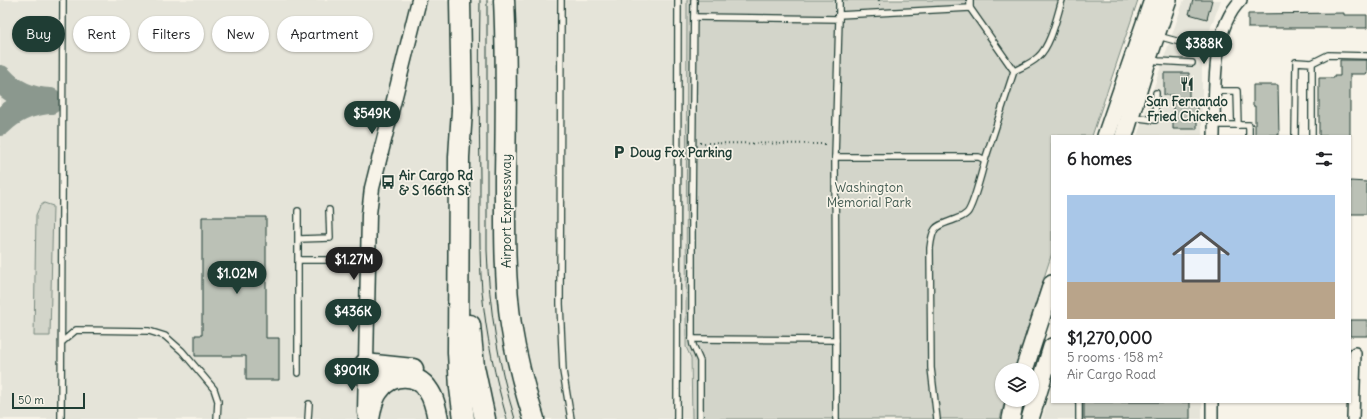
<!DOCTYPE html>
<html lang="en">
<head>
<meta charset="utf-8">
<style>
	:root { --surface:#fff; --page:#f2f2f2; --text:#202124; --muted:#757577; --accent:#1f3d34 }
	body { margin:0; font-family:Delius,sans-serif; background:var(--page); color:var(--text); height:100vh; display:flex; flex-direction:column; font-size:15px; white-space:nowrap }
	* { box-sizing:border-box; margin:0 }
	p { font-size:13px; color:var(--muted) }
	.icon { flex:none; width:22px; height:22px; fill:none; stroke:currentColor; stroke-width:2; stroke-linecap:round; stroke-linejoin:round }
	.map { position:relative; flex:1; overflow:hidden }
	.details { position:absolute; left:1051px; top:135px; width:300px; height:268px; display:flex; flex-direction:column; background:var(--surface); border-radius:0px; box-shadow:0 1px 3px #0004 }
	.details>* { flex:none }
	.top-card { position:absolute; left:12px; top:16px; width:380px; height:36px; display:flex; gap:8px }
	.tools { position:absolute; left:995px; top:363px; display:grid; gap:8px }
	.tools a { display:grid; place-items:center; width:44px; height:44px; border-radius:50%; background:var(--surface); box-shadow:0 1px 3px #0004; font-size:20px }
	.scale { position:absolute; left:12px; bottom:10px; width:73px; box-sizing:border-box; padding-left:4px; border:2px solid #1f3d34; border-top:0; font-size:11px; line-height:14px; white-space:nowrap; color:#1f3d34; -webkit-text-stroke:3px #f7f3e8; paint-order:stroke }
	.price { position:absolute; translate:-50% -34px; padding:0 9px; border-radius:14px; background:var(--accent); color:#fff; font-size:13px; line-height:26px; filter:drop-shadow(0 1px 2px #0008) }
	.price::after { content:''; position:absolute; left:50%; top:24px; width:12px; height:9px; margin-left:-6px; background:inherit; clip-path:polygon(0 0,100% 0,50% 100%) }
	.price.selected { background:#222; color:#fff }
	ul { padding:0; list-style:none }
	li { display:grid; align-content:center; gap:8px; height:212px; padding:0 16px }
	li span { display:grid; place-items:center; height:124px; border-radius:0px; color:#555 }
	li>.icon { margin-inline-start:auto }
	span .icon { width:72px; height:72px; fill:#fffc; stroke-width:1 }
	li b { font-size:17px }
	h2 { display:flex; justify-content:space-between; align-items:center; height:48px; padding:0 16px; font-size:17px }
	.pill { padding:0 14px; border-radius:18px; background:var(--surface); box-shadow:0 1px 3px #0004; font-size:14px; line-height:36px }
	.pill.selected { background:var(--accent); color:#fff }
	.map>svg:first-child { display:block }
	.built { fill:#e5e4d9 }
	.green { fill:#d3d5ca; stroke:#79897f }
	.lines { fill:none; stroke-linecap:round; stroke-linejoin:round }
	.taxiway { stroke:#8b988e; stroke-width:26 }
	.building { fill:#bbc1b6; stroke:#1f3d34 }
	.service-casing { stroke:#1f3d34; stroke-width:8 }
	.minor-casing { stroke:#1f3d34; stroke-width:14 }
	.tertiary-casing { stroke:#1f3d34; stroke-width:17 }
	.primary-casing { stroke:#1f3d34; stroke-width:20 }
	.motorway-casing { stroke:#1f3d34; stroke-width:23 }
	.path { stroke:#1f3d34; stroke-width:2; stroke-dasharray:1 3; stroke-linecap:butt }
	.service { stroke:#f7f3e8; stroke-width:5.5 }
	.minor { stroke:#f7f3e8; stroke-width:11 }
	.tertiary { stroke:#f7f3e8; stroke-width:14 }
	.primary { stroke:#f7f3e8; stroke-width:17 }
	.motorway { stroke:#f7f3e8; stroke-width:20 }
	.tram { stroke:#1f3d34; stroke-width:1 }
	.labels { text-anchor:middle; stroke-width:3.5; stroke-linejoin:round; paint-order:stroke }
	.poi-label { font-size:13px; font-weight:bold; fill:#1f3d34; stroke:#f7f3e8; text-anchor:start }
	.park-label { font-size:13px; fill:#435b52; stroke:#f7f3e8 }
	.street-label { font-size:13px; fill:#1f3d34; stroke:#f7f3e8 }
</style>
</head>
<body>
<div class="map">
<svg width="1367" height="419" viewBox="0 0 1367 419">
	<rect width="100%" height="100%" fill="#f7f3e8"/>
	<filter id="ink" filterUnits="userSpaceOnUse"><feTurbulence type="fractalNoise" baseFrequency=".025" numOctaves="2"/><feDisplacementMap in="SourceGraphic" scale="8" xChannelSelector="R" yChannelSelector="G"/><feConvolveMatrix kernelMatrix="1 2 1 2 8 2 1 2 1" color-interpolation-filters="sRGB"/></filter>
	<g filter="url(#ink)">
		<g class="built">
			<path d="M0,0H687L685,347L690,359L691,419H0Z"/>
			<path d="M1184,0H1221L1202,51V136H1137Z"/>
			<path d="M1052,385V402H1202V419H1042Z"/>
		</g>
		<g class="green">
			<path d="M687,0H1138L1092,136H1052V253L1014,370H1002V400H1005L1000,419H692L691,358L686,347Z"/>
			<path d="M44,203L53,206L50,336H34L36,215L40,206Z"/>
		</g>
		<g class="lines">
			<g class="taxiway">
				<path d="M0,78C13,93 30,100 50,101"/>
				<path d="M0,123C13,109 30,103 48,101"/>
			</g>
		</g>
		<g class="building">
			<path d="M1193,0H1212L1207,19L1189,14Z"/>
			<path d="M1344,13V15H1367V28H1248V14Z"/>
			<path d="M1340,60H1367V74H1350V136H1319V78H1334V76H1340Z"/>
			<path d="M1164,73H1189V101H1197V129H1173V95H1164Z"/>
			<path d="M1253,85H1278L1279,135H1255V106H1253Z"/>
			<path d="M1350,181L1367,182V214H1350Z"/>
			<path d="M202,217H266V338H279V380H246V356H195V335H202Z"/>
			<rect x="1350" y="320" width="17" height="16"/>
			<rect x="1084" y="402" width="106" height="17"/>
		</g>
		<g class="lines">
			<defs>
				<g id="service">
					<path d="M561,0L560,304L563,371L571,419"/>
					<path d="M694,0L692,211V339L693,345L700,361V419"/>
					<path d="M839,15L970,8V0"/>
					<path d="M694,17L839,19L835,157L836,340"/>
					<path d="M839,18V0"/>
					<path d="M1158,36L1187,44"/>
					<path d="M1150,59L1158,61L1192,63"/>
					<path d="M1312,63L1328,55L1367,56"/>
					<path d="M1014,71C1022,67 1032,63 1038,57C1051,46 1057,16 1062,0"/>
					<path d="M1215,91H1237L1238,125"/>
					<path d="M1131,117L1155,120L1156,93"/>
					<path d="M1214,125H1249V136"/>
					<path d="M1295,136L1296,62L1312,63V136"/>
					<path d="M835,157H979L985,160L1014,71L970,8"/>
					<path d="M298,211V373"/>
					<path d="M299,239L330,238L329,210"/>
					<path d="M299,260H368"/>
					<path d="M692,339L836,340V419"/>
					<path d="M62,342L76,330L149,331L165,336L182,351L214,389L218,401L217,419"/>
					<path d="M61,419L63,0"/>
					<path d="M308,419L309,404"/>
					<path d="M677,419L678,0"/>
					<path d="M937,419L931,368L930,248C933,224 936,227 956,219C960,218 964,216 967,213C973,207 982,171 985,160"/>
					<path d="M1079,419V402"/>
				</g>
				<g id="minor">
					<path d="M1214,136C1215,96 1210,30 1241,0"/>
					<path d="M1212,419V402"/>
					<path d="M1353,419L1355,353"/>
				</g>
				<path id="tertiary" d="M365,413L369,214L372,188L419,0"/>
				<g id="primary">
					<path d="M1106,136L1153,0"/>
					<path d="M1124,136L1148,58L1168,0"/>
					<path d="M1024,370L1052,284"/>
					<path d="M1011,419L1015,400"/>
					<path d="M1030,419L1052,347"/>
				</g>
				<g id="motorway">
					<path d="M460,0L462,110L459,157L458,352L460,388L464,419"/>
					<path d="M504,0C507,59 506,117 505,176C505,226 504,275 511,325C516,357 524,388 534,419"/>
					<path d="M470,325L474,367L485,419"/>
					<path d="M365,364L413,369"/>
					<path d="M369,419C371,409 372,398 379,390C391,373 417,372 428,390C434,398 436,409 438,419"/>
				</g>
			</defs>
			<use href="#service" class="service-casing"/>
			<use href="#minor" class="minor-casing"/>
			<use href="#tertiary" class="tertiary-casing"/>
			<use href="#primary" class="primary-casing"/>
			<use href="#motorway" class="motorway-casing"/>
			<g class="path">
				<path d="M879,0V7"/>
				<path d="M700,143L828,144"/>
			</g>
			<use href="#service" class="service"/>
			<use href="#minor" class="minor"/>
			<use href="#tertiary" class="tertiary"/>
			<use href="#primary" class="primary"/>
			<use href="#motorway" class="motorway"/>
			<g class="tram">
				<path d="M480,0C479,60 479,119 480,179C480,216 479,254 482,291C486,335 495,377 507,419"/>
				<path d="M487,0V250C489,307 498,364 515,419"/>
			</g>
		</g>
	</g>
	<defs>
		<symbol id="restaurant-bare" viewBox="-9 -9 18 18"><path d="M-5-6h1v4h1v-4h1v4h1v-4h1v5L-1.5 .5V6h-2V.5L-5-1ZM5-6V6H3V1.5H1.5Q1.5-4 5-6Z" fill="#1f3d34" stroke="#f7f3e8" stroke-width="2.5" paint-order="stroke"/></symbol>
		<symbol id="parking-bare" viewBox="-9 -9 18 18"><path d="M-3.5-5.5H1a3.5 3.5 0 0 1 0 7H-1V5.5H-3.5ZM-1-3.4V-.6H.8a1.4 1.4 0 0 0 0-2.8Z" fill="#1f3d34" stroke="#f7f3e8" stroke-width="2.5" paint-order="stroke"/></symbol>
		<symbol id="bus-bare" viewBox="-9 -9 18 18"><path d="M-5-6H5V4H4V6H2V4H-2V6H-4V4H-5ZM-3.5-4V0h7V-4ZM-3.5 1.2v1.5H-2V1.2ZM2 1.2v1.5H3.5V1.2Z" fill="#1f3d34" stroke="#f7f3e8" stroke-width="2.5" paint-order="stroke"/></symbol>
	</defs>
	<g fill-rule="evenodd">
		<use href="#restaurant-bare" x="1177" y="74" width="20" height="20"/>
		<use href="#parking-bare" x="609" y="142" width="20" height="20"/>
		<use href="#bus-bare" x="378" y="172" width="20" height="20"/>
	</g>
	<g class="labels">
		<g class="poi-label">
			<text x="1187" y="106" text-anchor="middle">San Fernando<tspan x="1187" dy="15">Fried Chicken</tspan></text>
			<text x="630" y="157">Doug Fox Parking</text>
			<text x="399" y="180">Air Cargo Rd<tspan x="399" dy="15">&amp; S 166th St</tspan></text>
		</g>
		<g class="park-label">
			<text x="869" y="192">Washington<tspan x="869" dy="15">Memorial Park</tspan></text>
		</g>
		<g class="street-label">
			<text transform="translate(506 211) rotate(-90)" y="5">Airport Expressway</text>
		</g>
	</g>
</svg>
<div class="tools">
<a><svg class="icon" aria-label="layers" viewBox="0 0 24 24"><path d="M12 4l9 5-9 5-9-5zM3 14l9 5 9-5"/></svg></a>
</div>
<div class="scale">50 m</div>
<b class="price" style="left:1204px;top:65px">$388K</b>
<b class="price" style="left:372px;top:135px">$549K</b>
<b class="price selected" style="left:354px;top:281px">$1.27M</b>
<b class="price" style="left:237px;top:295px">$1.02M</b>
<b class="price" style="left:353px;top:333px">$436K</b>
<b class="price" style="left:352px;top:392px">$901K</b>
<div class="top-card">
<a class="pill selected">Buy</a>
<a class="pill">Rent</a>
<a class="pill">Filters</a>
<a class="pill">New</a>
<a class="pill">Apartment</a>
</div>
<section class="details">
<h2>6 homes<svg class="icon" aria-label="filters" viewBox="0 0 24 24"><path d="M4 7h16M4 17h16"/><circle cx="9" cy="7" r="2"/><circle cx="15" cy="17" r="2"/></svg></h2>
<ul>
<li><span style="background:linear-gradient(#a9c7e8 70%,#b9a48a 0)"><svg class="icon" aria-label="home" viewBox="0 0 24 24"><path d="M3 11l9-7 9 7M6 9v11h12V9"/></svg></span><div><b>$1,270,000</b><p>5 rooms · 158 m²</p><p>Air Cargo Road</p></div></li>
</ul>
</section>
</div>
</body>
</html>
